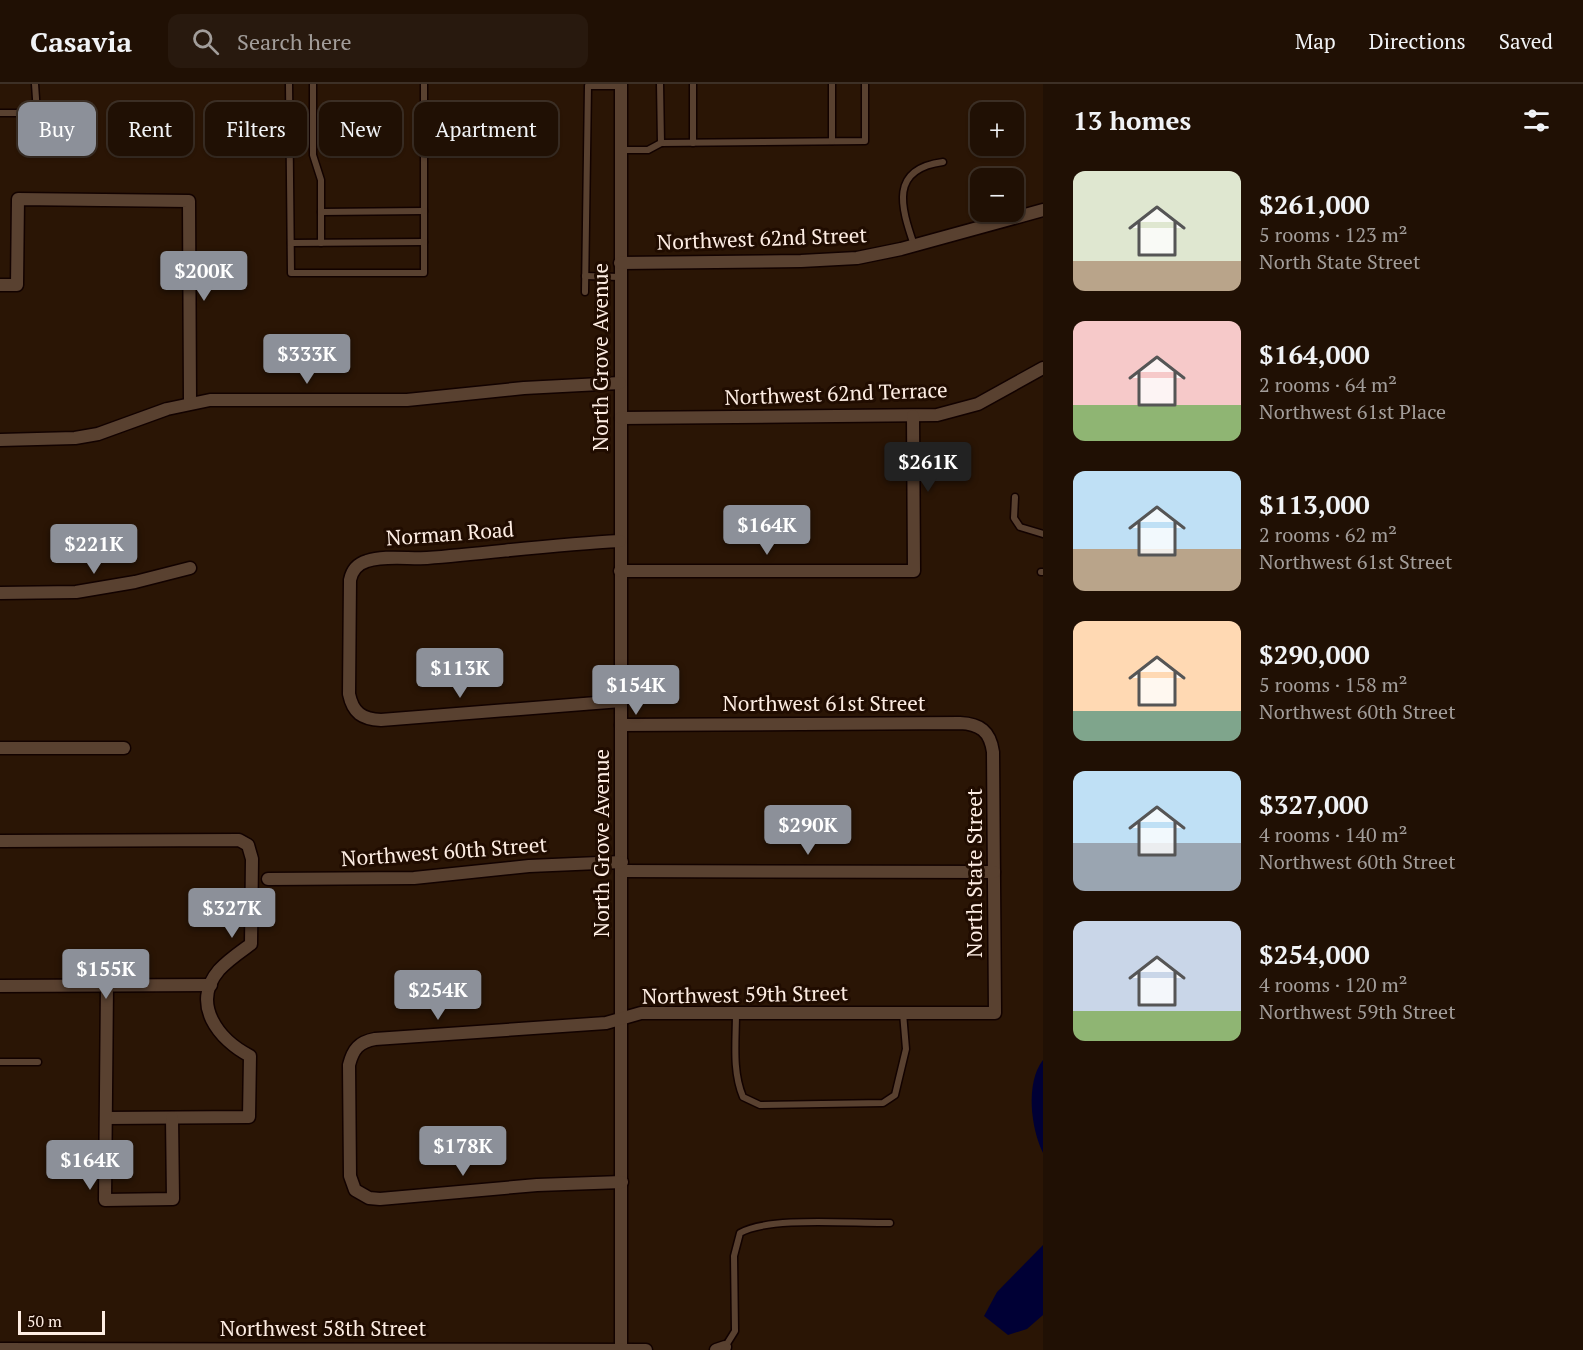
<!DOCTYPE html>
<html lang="en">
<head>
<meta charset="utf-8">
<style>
	:root { --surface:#201004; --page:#28190e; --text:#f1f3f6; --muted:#a29d9a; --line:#3d3026; --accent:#8c9099 }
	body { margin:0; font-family:"PT Serif",serif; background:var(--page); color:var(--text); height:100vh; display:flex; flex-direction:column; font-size:22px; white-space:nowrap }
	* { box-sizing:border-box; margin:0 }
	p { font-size:20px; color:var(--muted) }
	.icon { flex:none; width:33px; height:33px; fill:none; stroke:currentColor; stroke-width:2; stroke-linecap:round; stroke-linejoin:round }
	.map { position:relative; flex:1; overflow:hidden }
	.details { display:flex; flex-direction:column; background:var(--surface); width:540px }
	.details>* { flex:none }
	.top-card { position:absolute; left:18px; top:18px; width:570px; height:54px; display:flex; gap:12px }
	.buttons { position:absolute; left:970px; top:18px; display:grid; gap:12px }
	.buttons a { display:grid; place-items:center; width:54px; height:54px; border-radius:12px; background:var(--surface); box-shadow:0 2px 4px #0004,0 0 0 2px var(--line); font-size:30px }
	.scale { position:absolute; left:18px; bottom:15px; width:87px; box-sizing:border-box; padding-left:6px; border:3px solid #fdede3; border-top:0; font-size:16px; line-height:21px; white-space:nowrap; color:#fdede3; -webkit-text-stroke:4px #200c00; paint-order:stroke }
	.price { position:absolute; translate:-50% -51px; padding:0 14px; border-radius:6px; background:var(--accent); color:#fff; font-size:20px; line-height:39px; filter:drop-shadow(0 2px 3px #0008) }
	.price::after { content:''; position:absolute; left:50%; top:36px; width:18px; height:14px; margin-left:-9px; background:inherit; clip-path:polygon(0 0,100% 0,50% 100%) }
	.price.active { background:#222; color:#fff }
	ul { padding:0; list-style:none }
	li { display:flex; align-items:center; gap:18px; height:150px; padding:0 30px }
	li span { display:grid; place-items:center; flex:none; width:168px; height:120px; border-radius:12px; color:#555 }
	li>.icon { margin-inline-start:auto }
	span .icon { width:72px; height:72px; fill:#fffc; stroke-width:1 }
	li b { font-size:26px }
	h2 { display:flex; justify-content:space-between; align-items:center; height:72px; padding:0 30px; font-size:26px }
	.tag { padding:0 21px; border-radius:12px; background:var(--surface); box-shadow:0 2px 4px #0004,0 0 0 2px var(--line); font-size:21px; line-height:54px }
	.tag.active { background:var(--accent); color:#fff }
	header { display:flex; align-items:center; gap:36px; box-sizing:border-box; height:84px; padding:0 30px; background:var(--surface); border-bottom:2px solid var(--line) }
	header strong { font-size:28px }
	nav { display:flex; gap:33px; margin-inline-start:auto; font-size:21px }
	.search { width:420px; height:54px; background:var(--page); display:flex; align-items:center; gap:15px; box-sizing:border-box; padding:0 21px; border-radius:12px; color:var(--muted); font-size:22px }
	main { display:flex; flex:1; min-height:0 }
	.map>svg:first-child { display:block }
	.water { fill:#000035 }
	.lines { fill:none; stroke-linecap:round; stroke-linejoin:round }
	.service-casing { stroke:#120200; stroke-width:9 }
	.minor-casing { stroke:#120200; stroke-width:15 }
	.service { stroke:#594130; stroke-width:6 }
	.minor { stroke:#594130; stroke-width:12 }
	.labels { text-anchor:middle; stroke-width:6; stroke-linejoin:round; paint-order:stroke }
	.street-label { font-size:21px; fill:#fdede3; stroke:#200c00 }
</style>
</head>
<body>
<header>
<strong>Casavia</strong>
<div class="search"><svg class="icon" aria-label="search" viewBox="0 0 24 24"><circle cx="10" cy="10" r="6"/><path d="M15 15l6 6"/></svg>Search here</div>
<nav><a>Map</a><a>Directions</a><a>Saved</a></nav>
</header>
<main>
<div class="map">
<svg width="1043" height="1266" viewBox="0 0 1043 1266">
	<rect width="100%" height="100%" fill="#2a1505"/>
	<g class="water">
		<path d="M1043,976V1069C1031,1045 1025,999 1043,976Z"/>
		<path d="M1043,1161V1231L1027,1245L1008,1251L984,1232L997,1208Z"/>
	</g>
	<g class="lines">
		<defs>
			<g id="service">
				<path d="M289,0L291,189H424V0"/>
				<path d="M313,0V71L321,96V159"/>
				<path d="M660,0L661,59L865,57V0"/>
				<path d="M693,0V59"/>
				<path d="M832,0V57"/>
				<path d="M0,29H37L35,0"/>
				<path d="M621,66H648L661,59"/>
				<path d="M321,128L424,127"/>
				<path d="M291,159L424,158"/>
				<path d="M914,161C901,123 889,85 943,78"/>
				<path d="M585,192L620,193"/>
				<path d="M585,208L588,2H620"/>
				<path d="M1015,413L1014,434L1020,443L1043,450"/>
				<path d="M1041,488H1043"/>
				<path d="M736,929C736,957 732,987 743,1013L760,1021L883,1019L895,1011L906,965L903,929"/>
				<path d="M0,978H38"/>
				<path d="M725,1263L735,1247L734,1172L740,1149C769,1132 854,1140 890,1139"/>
			</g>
			<g id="minor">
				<path d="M621,0V1266"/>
				<path d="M620,179L801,177L857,174L901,165L1043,126"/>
				<path d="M0,201H17L18,115L189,117L190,318"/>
				<path d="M621,334L937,331L978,320L1043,284"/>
				<path d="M0,356L75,354L98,350L167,325L210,316H407L524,304L620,299"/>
				<path d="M620,457C555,460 492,469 427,474C409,475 384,471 367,477C357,480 352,486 350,496L349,610C353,629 362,635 381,636L621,617"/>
				<path d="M620,487H914L913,332"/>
				<path d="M0,509L76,508L135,498L190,484"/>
				<path d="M621,641L960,639C980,640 990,647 993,668L995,929H641L606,939L375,955C359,958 353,965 349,981L350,1092L355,1106L369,1114L380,1115L537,1101L622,1098"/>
				<path d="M0,664H124"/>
				<path d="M0,757L239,756L248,761L252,775L251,860C240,868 228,876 219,886C190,920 219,956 250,972L249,1033L106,1034"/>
				<path d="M622,787L994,788"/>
				<path d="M268,795L414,794L529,782L622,778"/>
				<path d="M107,901L105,1116L173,1115L172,1034"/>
				<path d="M0,902L211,901"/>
				<path d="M0,1265L646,1266"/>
				<path d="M716,1266L725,1263"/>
			</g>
		</defs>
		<use href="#service" class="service-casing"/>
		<use href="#minor" class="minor-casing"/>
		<use href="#service" class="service"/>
		<use href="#minor" class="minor"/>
	</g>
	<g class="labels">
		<g class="street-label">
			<text transform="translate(762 155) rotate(-2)" y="7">Northwest 62nd Street</text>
			<text transform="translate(601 273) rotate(-90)" y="7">North Grove Avenue</text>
			<text transform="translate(836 310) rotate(-2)" y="7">Northwest 62nd Terrace</text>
			<text transform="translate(450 450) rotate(-4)" y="7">Norman Road</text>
			<text x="824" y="627">Northwest 61st Street</text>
			<text transform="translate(602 759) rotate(-90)" y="7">North Grove Avenue</text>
			<text transform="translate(444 768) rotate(-4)" y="7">Northwest 60th Street</text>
			<text transform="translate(975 789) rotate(-90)" y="7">North State Street</text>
			<text transform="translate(745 911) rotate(-1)" y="7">Northwest 59th Street</text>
			<text x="323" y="1252">Northwest 58th Street</text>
		</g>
	</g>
</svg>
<div class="buttons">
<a>+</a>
<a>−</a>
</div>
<div class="scale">50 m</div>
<b class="price" style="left:204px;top:218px">$200K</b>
<b class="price" style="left:307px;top:301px">$333K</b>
<b class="price active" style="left:928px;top:409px">$261K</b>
<b class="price" style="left:767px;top:472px">$164K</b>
<b class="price" style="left:94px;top:491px">$221K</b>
<b class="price" style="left:460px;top:615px">$113K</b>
<b class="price" style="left:636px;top:632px">$154K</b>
<b class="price" style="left:808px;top:772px">$290K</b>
<b class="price" style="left:232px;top:855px">$327K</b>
<b class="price" style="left:106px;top:916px">$155K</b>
<b class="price" style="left:438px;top:937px">$254K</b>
<b class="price" style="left:463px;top:1093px">$178K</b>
<b class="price" style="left:90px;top:1107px">$164K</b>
<div class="top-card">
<a class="tag active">Buy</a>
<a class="tag">Rent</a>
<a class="tag">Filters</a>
<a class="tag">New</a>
<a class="tag">Apartment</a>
</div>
</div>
<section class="details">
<h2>13 homes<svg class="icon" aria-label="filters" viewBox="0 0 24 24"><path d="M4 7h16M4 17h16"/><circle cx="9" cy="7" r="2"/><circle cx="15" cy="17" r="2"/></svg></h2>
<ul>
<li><span style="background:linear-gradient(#dfe7d0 75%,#b9a48a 0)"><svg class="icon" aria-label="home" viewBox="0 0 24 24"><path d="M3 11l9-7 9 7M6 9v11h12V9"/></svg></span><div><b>$261,000</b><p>5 rooms · 123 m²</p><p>North State Street</p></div></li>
<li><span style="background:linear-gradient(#f6c9c9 70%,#8fb573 0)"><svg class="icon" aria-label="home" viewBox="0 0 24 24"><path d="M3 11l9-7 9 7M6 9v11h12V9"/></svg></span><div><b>$164,000</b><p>2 rooms · 64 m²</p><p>Northwest 61st Place</p></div></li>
<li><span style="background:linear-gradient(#bfe0f5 65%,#b9a48a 0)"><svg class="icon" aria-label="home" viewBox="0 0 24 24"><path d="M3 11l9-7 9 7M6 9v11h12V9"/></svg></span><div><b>$113,000</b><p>2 rooms · 62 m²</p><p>Northwest 61st Street</p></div></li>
<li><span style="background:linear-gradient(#ffd9b3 75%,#7fa58c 0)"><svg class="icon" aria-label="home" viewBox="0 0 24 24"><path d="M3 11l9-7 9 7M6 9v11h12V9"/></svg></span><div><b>$290,000</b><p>5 rooms · 158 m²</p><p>Northwest 60th Street</p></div></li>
<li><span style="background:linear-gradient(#bfe0f5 60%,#9aa5b1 0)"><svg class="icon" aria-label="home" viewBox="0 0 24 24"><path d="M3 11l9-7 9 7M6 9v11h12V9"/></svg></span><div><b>$327,000</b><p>4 rooms · 140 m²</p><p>Northwest 60th Street</p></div></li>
<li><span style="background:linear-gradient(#c9d6e8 75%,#8fb573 0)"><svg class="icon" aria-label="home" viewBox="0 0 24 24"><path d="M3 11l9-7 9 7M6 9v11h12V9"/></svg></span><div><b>$254,000</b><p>4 rooms · 120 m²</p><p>Northwest 59th Street</p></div></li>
</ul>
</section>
</main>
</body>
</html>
